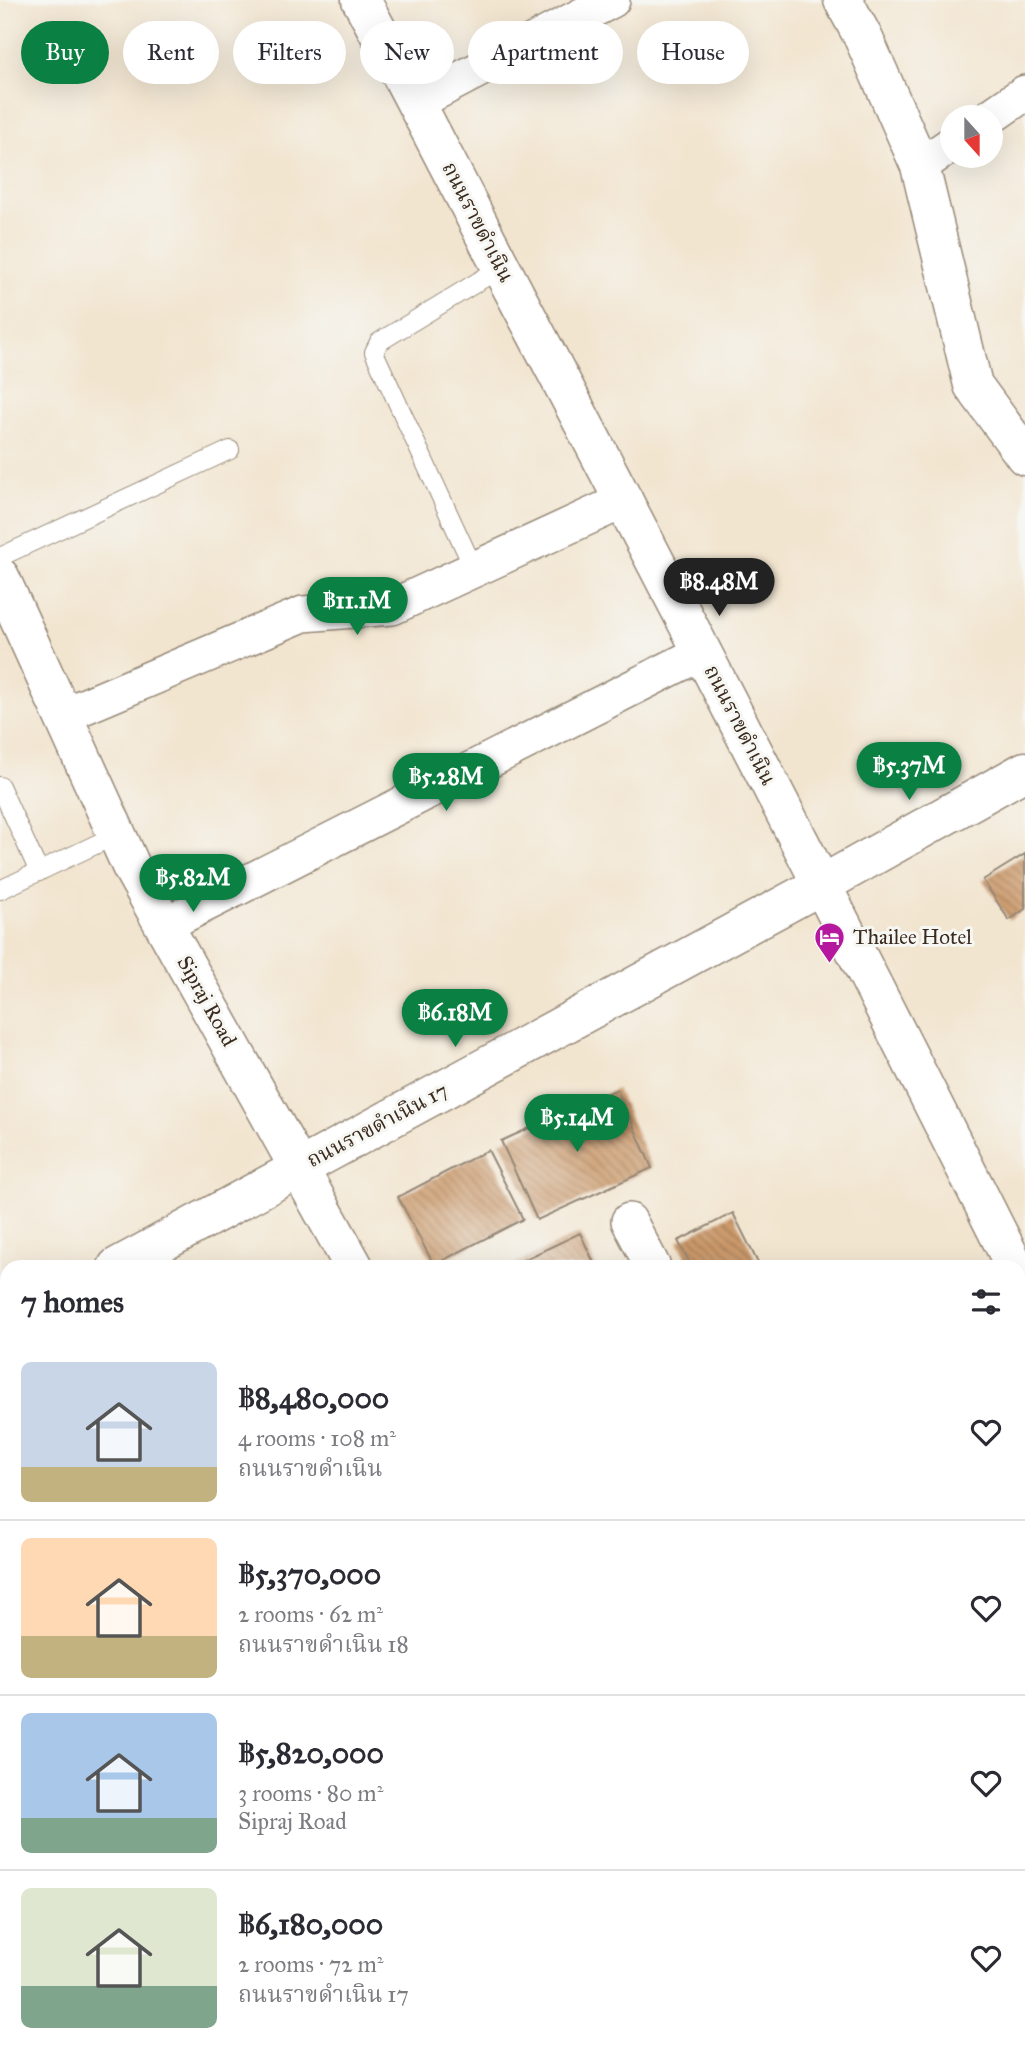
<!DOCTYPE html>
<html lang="en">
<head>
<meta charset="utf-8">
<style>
	:root { --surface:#fff; --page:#f7f7f7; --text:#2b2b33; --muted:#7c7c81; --line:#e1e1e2; --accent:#0b8043 }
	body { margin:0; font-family:"IM FELL Great Primer","Noto Serif Thai",serif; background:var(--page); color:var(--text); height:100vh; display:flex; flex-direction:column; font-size:26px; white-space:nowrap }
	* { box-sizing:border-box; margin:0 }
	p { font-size:23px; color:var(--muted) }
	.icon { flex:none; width:38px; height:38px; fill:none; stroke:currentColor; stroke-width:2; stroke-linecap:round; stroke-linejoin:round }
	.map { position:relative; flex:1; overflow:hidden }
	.drawer { position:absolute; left:0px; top:1260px; width:1026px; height:800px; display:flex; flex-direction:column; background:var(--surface); border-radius:21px 21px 0 0; box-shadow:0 7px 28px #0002 }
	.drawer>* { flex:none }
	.hud { position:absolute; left:21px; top:21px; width:984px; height:63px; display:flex; gap:14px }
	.needle { width:46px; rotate:159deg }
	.tools { position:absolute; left:940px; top:105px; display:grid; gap:14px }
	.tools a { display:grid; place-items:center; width:63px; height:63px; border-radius:50%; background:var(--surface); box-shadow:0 7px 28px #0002; font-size:35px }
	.price { position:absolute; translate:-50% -60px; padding:0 16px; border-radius:24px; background:var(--accent); color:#fff; font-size:23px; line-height:46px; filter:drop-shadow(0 2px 4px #0008) }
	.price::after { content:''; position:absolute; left:50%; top:42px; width:21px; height:16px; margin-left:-10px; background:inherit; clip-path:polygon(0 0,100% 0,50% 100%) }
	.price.on { background:#222; color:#fff }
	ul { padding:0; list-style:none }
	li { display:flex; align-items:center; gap:21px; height:175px; padding:0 21px }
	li+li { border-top:2px solid var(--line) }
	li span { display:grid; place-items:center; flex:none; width:196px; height:140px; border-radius:10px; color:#555 }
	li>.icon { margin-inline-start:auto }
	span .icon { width:84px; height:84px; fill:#fffc; stroke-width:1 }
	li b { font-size:30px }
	h2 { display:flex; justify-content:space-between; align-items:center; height:84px; padding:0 21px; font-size:30px }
	.pill { padding:0 24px; border-radius:32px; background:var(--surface); box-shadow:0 7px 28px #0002; font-size:24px; line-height:63px }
	.pill.on { background:var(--accent); color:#fff }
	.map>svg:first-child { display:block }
	.building { fill:url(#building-back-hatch) }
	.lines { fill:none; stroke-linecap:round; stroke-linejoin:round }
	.lane-casing { stroke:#968877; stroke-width:20 }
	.street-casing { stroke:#968877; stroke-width:38 }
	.secondary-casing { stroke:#968877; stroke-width:41 }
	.lane { stroke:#fff; stroke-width:18 }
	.street { stroke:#fff; stroke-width:35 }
	.secondary { stroke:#fff; stroke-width:38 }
	.labels { text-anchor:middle; stroke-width:6; stroke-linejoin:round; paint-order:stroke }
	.street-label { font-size:21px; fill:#3b2a1e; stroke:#f6f6f2 }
	.poi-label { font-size:21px; fill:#3b2a1e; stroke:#f6f6f2; text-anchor:start }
</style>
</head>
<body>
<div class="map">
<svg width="1025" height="2059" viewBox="0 0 1025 2059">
	<defs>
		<pattern id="building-back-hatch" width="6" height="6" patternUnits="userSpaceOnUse" patternTransform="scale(1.75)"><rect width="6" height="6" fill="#cb996b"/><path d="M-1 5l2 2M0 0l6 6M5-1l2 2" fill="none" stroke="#a67d57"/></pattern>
	</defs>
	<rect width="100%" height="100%" fill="#f6f6f2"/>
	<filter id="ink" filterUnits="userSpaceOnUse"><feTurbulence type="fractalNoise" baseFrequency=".0143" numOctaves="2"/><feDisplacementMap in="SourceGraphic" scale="14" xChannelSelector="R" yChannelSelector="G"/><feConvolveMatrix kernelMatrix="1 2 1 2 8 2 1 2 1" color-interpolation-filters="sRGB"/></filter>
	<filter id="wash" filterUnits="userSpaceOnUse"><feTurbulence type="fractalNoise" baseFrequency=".00686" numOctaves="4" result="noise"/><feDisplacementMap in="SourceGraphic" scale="28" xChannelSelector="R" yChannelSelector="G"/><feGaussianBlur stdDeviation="1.57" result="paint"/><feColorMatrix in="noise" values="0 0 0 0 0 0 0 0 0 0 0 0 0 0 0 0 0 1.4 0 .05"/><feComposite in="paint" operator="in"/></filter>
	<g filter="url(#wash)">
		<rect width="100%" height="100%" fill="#f2e5d0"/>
		<g id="blocks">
			<g class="building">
				<path d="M1025,854V909L1009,920L983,880Z"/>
				<path d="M617,1089L652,1168L537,1220L501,1141Z"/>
				<path d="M488,1150L523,1219L434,1265L398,1197Z"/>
				<path d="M733,1213L760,1267H692L678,1241Z"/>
				<path d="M580,1233L596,1267H514L513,1265Z"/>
				<path d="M18,2053H158L149,2059H10Z"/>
			</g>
		</g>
	</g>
	<g filter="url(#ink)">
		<use href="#blocks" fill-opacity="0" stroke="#968877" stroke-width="2"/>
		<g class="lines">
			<defs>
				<g id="lane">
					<path d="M0,557L230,450"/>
					<path d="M474,569L374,352L379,342L502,267"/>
					<path d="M0,786L39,872"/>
					<path d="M0,890L118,834"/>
					<path d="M1018,1932L1025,1925"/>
					<path d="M919,2059L928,2053"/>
				</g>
				<g id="street">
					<path d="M417,102L612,0"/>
					<path d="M990,117L1025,93"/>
					<path d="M920,166L952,144"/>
					<path d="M64,715L303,614L392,607L625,500"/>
					<path d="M164,925L703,652"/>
					<path d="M629,1221L653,1267"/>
					<path d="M0,2025L7,2021"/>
				</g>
				<g id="secondary">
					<path d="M361,0C410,90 457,182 504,273C678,602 848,934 1015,1267"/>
					<path d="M843,0L863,37L920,166L973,385L1025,456"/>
					<path d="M0,577L131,866L354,1267"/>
					<path d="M117,1267L823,884L1025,771"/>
					<path d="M0,1331L7,1328"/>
					<path d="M806,2053L809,2059"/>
				</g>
			</defs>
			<use href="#lane" class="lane-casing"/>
			<use href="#street" class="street-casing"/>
			<use href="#secondary" class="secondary-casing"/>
			<use href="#lane" class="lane"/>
			<use href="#street" class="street"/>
			<use href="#secondary" class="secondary"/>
		</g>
	</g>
	<defs>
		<symbol id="hotel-pin" viewBox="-11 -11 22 30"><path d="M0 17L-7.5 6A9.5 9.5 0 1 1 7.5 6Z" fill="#b5179e" stroke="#f6f6f2"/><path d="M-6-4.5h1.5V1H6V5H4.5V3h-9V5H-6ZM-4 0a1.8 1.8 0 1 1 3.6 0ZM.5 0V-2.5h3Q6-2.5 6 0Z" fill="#fff"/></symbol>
	</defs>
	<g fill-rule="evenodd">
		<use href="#hotel-pin" x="812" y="920" width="35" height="47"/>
	</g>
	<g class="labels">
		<g class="street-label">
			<text transform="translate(478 222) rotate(63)" y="7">ถนนราขดำเนิน</text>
			<text transform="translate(740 725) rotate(63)" y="7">ถนนราขดำเนิน</text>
			<text transform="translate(207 1001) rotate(61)" y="7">Sipraj Road</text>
			<text transform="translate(377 1125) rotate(-28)" y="7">ถนนราขดำเนิน 17</text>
		</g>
		<g class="poi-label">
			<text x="853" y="944">Thailee Hotel</text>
		</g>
	</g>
</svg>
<div class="tools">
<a><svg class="needle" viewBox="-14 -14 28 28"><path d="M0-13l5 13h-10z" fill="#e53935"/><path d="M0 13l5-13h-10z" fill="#7c7c81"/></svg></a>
</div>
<b class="price on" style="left:719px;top:618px">฿8.48M</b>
<b class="price" style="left:357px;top:637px">฿11.1M</b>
<b class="price" style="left:909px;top:802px">฿5.37M</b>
<b class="price" style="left:446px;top:813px">฿5.28M</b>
<b class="price" style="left:193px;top:914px">฿5.82M</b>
<b class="price" style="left:455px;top:1049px">฿6.18M</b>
<b class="price" style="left:577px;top:1154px">฿5.14M</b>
<div class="hud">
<a class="pill on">Buy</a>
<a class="pill">Rent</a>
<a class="pill">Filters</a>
<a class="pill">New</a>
<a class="pill">Apartment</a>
<a class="pill">House</a>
</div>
<section class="drawer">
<h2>7 homes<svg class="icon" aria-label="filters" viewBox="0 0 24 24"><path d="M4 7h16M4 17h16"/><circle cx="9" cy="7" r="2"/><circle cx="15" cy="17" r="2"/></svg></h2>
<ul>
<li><span style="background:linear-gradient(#c9d6e8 75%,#c2b280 0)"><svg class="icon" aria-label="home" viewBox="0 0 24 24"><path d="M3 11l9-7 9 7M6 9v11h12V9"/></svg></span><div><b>฿8,480,000</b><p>4 rooms · 108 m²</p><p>ถนนราขดำเนิน</p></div><svg class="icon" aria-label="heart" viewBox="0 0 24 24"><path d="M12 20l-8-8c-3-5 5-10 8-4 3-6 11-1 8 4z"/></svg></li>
<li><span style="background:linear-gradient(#ffd9b3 70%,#c2b280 0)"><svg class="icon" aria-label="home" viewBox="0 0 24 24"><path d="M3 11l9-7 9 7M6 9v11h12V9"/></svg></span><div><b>฿5,370,000</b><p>2 rooms · 62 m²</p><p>ถนนราขดำเนิน 18</p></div><svg class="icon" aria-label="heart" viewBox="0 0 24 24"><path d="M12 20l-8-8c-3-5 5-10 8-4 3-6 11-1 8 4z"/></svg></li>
<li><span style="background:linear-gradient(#a9c7e8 75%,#7fa58c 0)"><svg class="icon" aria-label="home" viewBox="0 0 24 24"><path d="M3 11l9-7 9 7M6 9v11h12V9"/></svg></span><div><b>฿5,820,000</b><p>3 rooms · 80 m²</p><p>Sipraj Road</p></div><svg class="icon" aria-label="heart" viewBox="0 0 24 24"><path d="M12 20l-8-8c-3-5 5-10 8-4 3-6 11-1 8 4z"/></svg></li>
<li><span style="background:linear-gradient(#dfe7d0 70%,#7fa58c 0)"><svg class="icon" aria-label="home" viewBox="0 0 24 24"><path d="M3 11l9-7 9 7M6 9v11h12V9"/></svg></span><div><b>฿6,180,000</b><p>2 rooms · 72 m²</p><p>ถนนราขดำเนิน 17</p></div><svg class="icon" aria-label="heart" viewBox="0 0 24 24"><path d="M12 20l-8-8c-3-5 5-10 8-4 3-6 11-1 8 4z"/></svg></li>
</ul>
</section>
</div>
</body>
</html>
